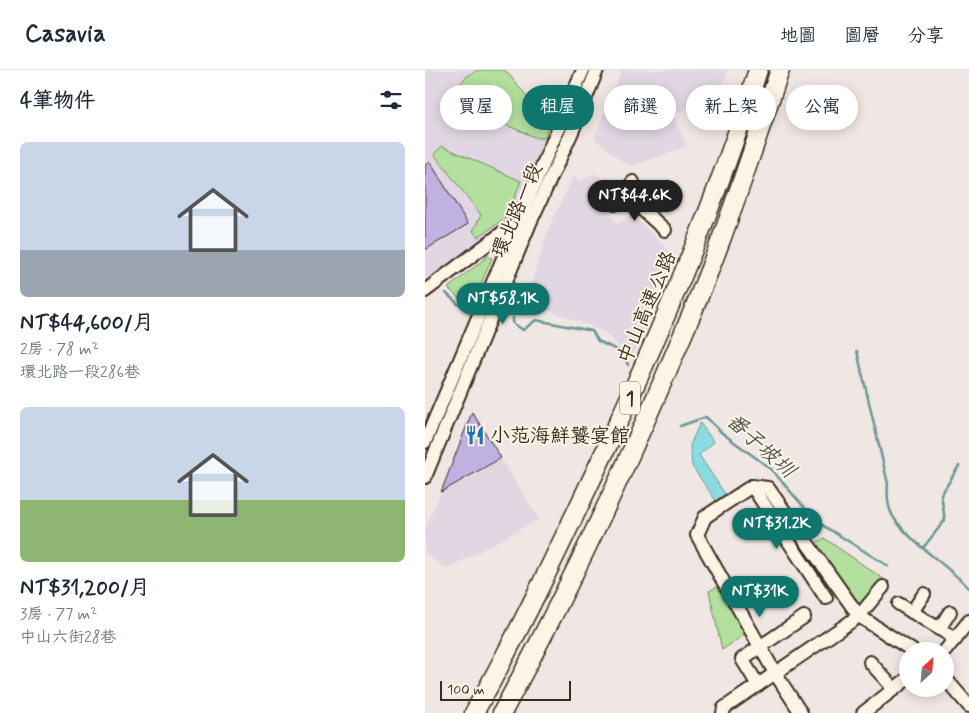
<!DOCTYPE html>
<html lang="zh-TW">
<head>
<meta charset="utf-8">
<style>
	:root { --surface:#fff; --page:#f2f2f3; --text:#1f2937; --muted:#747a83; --line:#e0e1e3; --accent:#0f766e }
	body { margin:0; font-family:Mynerve,"LXGW WenKai TC",sans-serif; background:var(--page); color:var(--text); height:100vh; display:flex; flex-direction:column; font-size:19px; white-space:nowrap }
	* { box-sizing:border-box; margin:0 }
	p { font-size:16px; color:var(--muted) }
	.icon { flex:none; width:28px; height:28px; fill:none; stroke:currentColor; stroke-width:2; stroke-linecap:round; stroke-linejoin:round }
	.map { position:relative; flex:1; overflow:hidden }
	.side { display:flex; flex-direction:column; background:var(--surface); width:425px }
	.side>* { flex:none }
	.hud { position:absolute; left:15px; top:15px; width:454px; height:45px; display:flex; gap:10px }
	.needle { width:32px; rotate:26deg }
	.buttons { position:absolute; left:474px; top:572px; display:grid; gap:10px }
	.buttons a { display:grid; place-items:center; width:55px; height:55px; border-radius:50%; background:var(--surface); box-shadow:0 2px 12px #0003; font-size:25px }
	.scale { position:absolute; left:15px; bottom:12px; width:131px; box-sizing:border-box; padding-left:5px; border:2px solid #3b2a1e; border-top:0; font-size:14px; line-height:18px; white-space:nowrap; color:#3b2a1e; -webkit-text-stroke:4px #fcf5e5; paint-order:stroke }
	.price { position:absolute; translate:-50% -42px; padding:0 11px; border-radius:18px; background:var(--accent); color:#fff; font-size:16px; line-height:32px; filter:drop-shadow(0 1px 2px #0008) }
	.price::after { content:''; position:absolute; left:50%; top:30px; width:15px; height:11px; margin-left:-8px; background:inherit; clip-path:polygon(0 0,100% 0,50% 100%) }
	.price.selected { background:#222; color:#fff }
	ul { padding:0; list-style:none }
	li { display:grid; align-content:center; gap:10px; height:265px; padding:0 20px }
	li span { display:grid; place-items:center; height:155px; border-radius:8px; color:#555 }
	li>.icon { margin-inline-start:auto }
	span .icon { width:90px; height:90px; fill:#fffc; stroke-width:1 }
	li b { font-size:21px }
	h2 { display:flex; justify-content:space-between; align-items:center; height:60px; padding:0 20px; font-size:21px }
	.tag { padding:0 18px; border-radius:22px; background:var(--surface); box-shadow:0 2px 12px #0003; font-size:18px; line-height:45px }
	.tag.selected { background:var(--accent); color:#fff }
	header { display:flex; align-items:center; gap:30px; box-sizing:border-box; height:70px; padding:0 25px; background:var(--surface); border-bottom:1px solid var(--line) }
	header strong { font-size:24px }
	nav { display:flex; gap:28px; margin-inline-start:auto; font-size:18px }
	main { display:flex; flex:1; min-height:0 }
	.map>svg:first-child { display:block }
	.built { fill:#e1d7e3 }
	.green { fill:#b3e09e; stroke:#77855e }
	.water { fill:#8bdce2; stroke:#6b9594 }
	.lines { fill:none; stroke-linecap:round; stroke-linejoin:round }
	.stream { stroke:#6b9594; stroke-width:2.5 }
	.building { fill:#bfb1e2; stroke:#3b2a1e }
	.minor-casing { stroke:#3b2a1e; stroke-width:16 }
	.highway-casing { stroke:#3b2a1e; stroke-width:21 }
	.minor { stroke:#fcf5e5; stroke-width:12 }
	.highway { stroke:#fcf5e5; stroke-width:18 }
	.labels { text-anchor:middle; stroke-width:4; stroke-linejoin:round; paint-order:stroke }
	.shield { fill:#fcf5e5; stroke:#75675a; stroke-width:1 }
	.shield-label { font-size:19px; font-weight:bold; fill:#3b2a1e }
	.street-label { font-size:20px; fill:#3b2a1e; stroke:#fcf5e5 }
	.poi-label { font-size:20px; fill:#3b2a1e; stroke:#fcf5e5; text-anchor:start }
	.water-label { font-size:21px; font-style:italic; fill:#4f564f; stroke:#fcf5e5 }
</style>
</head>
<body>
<header>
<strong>Casavia</strong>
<nav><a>地圖</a><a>圖層</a><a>分享</a></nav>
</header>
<main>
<section class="side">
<h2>4筆物件<svg class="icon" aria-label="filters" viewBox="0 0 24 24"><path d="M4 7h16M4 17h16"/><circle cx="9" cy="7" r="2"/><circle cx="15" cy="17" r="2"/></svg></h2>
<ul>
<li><span style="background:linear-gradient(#c9d6e8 70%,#9aa5b1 0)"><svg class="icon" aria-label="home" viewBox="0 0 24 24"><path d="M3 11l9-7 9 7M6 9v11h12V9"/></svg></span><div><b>NT$44,600/月</b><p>2房 · 78 m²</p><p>環北路一段286巷</p></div></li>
<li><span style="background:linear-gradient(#c9d6e8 60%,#8fb573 0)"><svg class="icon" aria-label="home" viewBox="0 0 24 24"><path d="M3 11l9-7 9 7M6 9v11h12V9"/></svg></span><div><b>NT$31,200/月</b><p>3房 · 77 m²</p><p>中山六街28巷</p></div></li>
</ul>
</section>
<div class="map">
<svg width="544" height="643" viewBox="0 0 544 643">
	<rect width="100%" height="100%" fill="#f0e7e4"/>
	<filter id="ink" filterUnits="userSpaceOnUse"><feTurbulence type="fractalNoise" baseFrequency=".02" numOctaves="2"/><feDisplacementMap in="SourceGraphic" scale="10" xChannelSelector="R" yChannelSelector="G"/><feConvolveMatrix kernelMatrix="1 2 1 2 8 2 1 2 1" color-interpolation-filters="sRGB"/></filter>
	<g filter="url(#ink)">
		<g class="built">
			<path d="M0,0H80L110,36L135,54L94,143L0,213Z"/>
			<path d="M197,0H303L294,24L248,45L262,77L207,96L197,91L169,68Z"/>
			<path d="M171,103L182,113L173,128L193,154L206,143L247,184L207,289L179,262L101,231L124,157L149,105L155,111Z"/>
			<path d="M76,388L114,449L22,499L0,483V458L16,422Z"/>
		</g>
		<g class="green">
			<path d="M53,0H80L110,36L124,46L120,68H112L39,37L35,14L41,7Z"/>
			<path d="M17,76L96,111L82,147L53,167L48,161L56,145L9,84Z"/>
			<path d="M63,186L67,188L47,235L39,233L23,218Z"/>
			<path d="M399,468L460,510L433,538L388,475Z"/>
			<path d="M294,516L320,564L297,580L284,521Z"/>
		</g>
		<path class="water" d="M275,353L289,372L274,385L300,424L291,431L267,396L265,375Z"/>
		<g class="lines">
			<g class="stream">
				<path d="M21,223L33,234L43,238"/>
				<path d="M88,248V253L98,260L111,250L167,261L173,271L198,283L203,295"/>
				<path d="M432,281L463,414C462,425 462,438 469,448C487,474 522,495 544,518"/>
				<path d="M255,356L281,347L297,363L346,399L391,451L463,496"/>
				<path d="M498,478L520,450L516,425L534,396"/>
			</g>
		</g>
		<g class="building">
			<path d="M5,92L43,154L0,180V95Z"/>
			<path d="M47,342L76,388L16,422Z"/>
		</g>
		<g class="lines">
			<defs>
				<g id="minor">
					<path d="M199,123L240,160"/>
					<path d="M190,134L208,112"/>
					<path d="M0,221L77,163L93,154"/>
					<path d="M0,372L158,0"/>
					<path d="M0,407L105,153L147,62L172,0"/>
					<path d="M327,416L401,528"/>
					<path d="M474,534L531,569"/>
					<path d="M487,542L499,524"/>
					<path d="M514,559L525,542"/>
					<path d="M520,581L544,551"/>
					<path d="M445,592L469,619"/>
					<path d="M520,608L544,636"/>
					<path d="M333,615L317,589L379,547"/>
					<path d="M298,643L299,638L434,546L458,517"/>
					<path d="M376,643L350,603L272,465L280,447L327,416L343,418L434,546L488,581"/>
					<path d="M438,643L482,609"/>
				</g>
				<g id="highway">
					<path d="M49,643C97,557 139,468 181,379C238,256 292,130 333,0"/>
					<path d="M77,643C144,519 204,392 259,262C296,177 325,88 355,0"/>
				</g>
			</defs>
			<use href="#minor" class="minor-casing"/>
			<use href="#highway" class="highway-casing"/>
			<use href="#minor" class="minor"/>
			<use href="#highway" class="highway"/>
		</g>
	</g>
	<defs>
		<symbol id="restaurant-bare" viewBox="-9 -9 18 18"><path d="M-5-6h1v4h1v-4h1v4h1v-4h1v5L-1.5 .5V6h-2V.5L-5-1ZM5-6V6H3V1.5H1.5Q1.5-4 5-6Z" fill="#1f6fb2" stroke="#fcf5e5" stroke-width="2.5" paint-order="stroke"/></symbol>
	</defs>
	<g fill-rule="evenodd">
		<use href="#restaurant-bare" x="36" y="351" width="28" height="28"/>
	</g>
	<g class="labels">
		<rect class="shield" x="195" y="311.5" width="20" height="33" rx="4"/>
		<g class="shield-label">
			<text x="205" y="335">1</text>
		</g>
		<g class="street-label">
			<text transform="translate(91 140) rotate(-67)" y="7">環北路一段</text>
			<text transform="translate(221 237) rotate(-67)" y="7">中山高速公路</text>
		</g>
		<g class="poi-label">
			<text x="65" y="372">小范海鮮饕宴館</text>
		</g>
		<g class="water-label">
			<text transform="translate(336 375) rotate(42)" y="7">番子坡圳</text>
		</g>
	</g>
</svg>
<div class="buttons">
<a><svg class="needle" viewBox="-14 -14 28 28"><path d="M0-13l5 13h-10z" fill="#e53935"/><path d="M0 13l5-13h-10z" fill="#747a83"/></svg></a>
</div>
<div class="scale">100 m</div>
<b class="price selected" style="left:210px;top:152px">NT$44.6K</b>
<b class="price" style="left:78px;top:255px">NT$58.1K</b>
<b class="price" style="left:352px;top:480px">NT$31.2K</b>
<b class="price" style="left:335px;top:548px">NT$31K</b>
<div class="hud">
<a class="tag">買屋</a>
<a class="tag selected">租屋</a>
<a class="tag">篩選</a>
<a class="tag">新上架</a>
<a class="tag">公寓</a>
</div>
</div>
</main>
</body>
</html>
